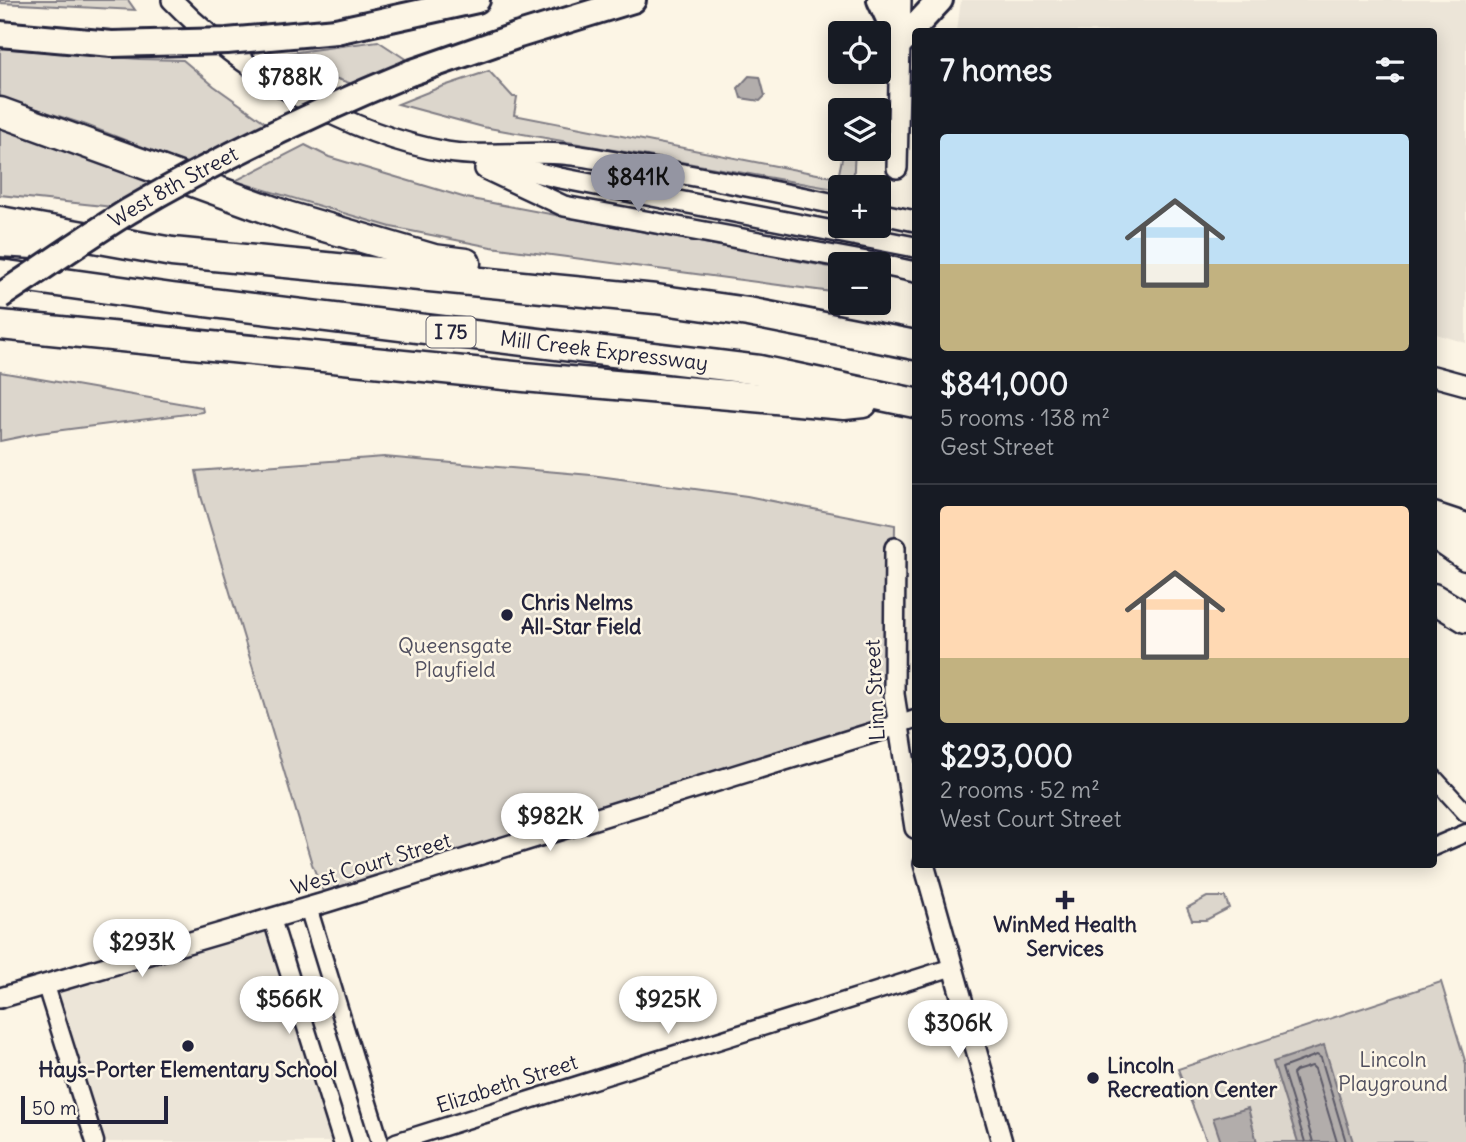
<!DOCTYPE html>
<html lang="en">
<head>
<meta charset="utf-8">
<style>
	:root { --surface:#171b24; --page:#20242c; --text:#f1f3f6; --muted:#9ea1a6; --line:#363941; --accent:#9495a2 }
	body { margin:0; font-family:Delius,sans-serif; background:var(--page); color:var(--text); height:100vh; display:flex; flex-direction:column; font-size:26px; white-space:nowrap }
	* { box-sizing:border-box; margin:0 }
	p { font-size:23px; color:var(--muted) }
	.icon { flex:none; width:38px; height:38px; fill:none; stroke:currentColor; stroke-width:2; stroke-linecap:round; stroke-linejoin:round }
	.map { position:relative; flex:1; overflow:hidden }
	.sheet { position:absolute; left:912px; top:28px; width:525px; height:840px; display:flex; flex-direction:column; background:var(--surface); border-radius:7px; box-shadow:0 4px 18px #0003 }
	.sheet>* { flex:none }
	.fabs { position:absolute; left:828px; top:21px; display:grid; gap:14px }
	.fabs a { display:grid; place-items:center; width:63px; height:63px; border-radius:7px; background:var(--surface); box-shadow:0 4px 18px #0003; font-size:35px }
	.scale { position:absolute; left:21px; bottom:18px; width:147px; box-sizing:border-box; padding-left:7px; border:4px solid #22223b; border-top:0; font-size:19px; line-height:24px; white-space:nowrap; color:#22223b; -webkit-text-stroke:5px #fcf5e5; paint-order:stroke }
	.price { position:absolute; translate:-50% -60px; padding:0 16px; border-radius:24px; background:#fff; color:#222; font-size:23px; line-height:46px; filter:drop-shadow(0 2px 4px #0008) }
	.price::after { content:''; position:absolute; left:50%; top:42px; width:21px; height:16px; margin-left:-10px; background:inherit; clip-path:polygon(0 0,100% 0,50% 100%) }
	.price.current { background:var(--accent); color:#111 }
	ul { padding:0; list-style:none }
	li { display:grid; align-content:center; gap:14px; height:371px; padding:0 28px }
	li+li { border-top:2px solid var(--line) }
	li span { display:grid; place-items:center; height:217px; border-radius:7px; color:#555 }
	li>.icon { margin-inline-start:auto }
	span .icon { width:126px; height:126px; fill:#fffc; stroke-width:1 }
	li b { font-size:30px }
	h2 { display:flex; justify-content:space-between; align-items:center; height:84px; padding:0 28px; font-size:30px }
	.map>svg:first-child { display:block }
	.built { fill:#ece5d8 }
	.green { fill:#dcd6cc; stroke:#7f7c84; stroke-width:2 }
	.water { fill:#b2adab; stroke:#78757e; stroke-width:2 }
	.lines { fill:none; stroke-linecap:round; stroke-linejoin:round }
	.shore { stroke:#5c5a68; stroke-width:2 }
	.minor-casing { stroke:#22223b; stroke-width:21 }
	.tertiary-casing { stroke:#22223b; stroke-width:24 }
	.primary-casing { stroke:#22223b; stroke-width:30 }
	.motorway-casing { stroke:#22223b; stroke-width:33 }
	.minor { stroke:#fcf5e5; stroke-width:16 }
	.tertiary { stroke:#fcf5e5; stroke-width:19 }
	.primary { stroke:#fcf5e5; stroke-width:24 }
	.motorway { stroke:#fcf5e5; stroke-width:28 }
	.primary-bridge-casing { stroke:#22223b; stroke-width:30; stroke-linecap:butt }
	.primary-bridge { stroke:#fcf5e5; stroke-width:24 }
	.poi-dot { fill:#22223b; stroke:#fcf5e5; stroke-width:2.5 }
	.labels { text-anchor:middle; stroke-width:5; stroke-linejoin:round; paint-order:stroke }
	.shield { fill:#fcf5e5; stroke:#63616e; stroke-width:2 }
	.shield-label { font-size:19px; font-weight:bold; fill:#22223b }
	.street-label { font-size:21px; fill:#22223b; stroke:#fcf5e5 }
	.poi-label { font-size:21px; font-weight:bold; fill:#22223b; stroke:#fcf5e5; text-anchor:start }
	.park-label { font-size:21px; fill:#504f5f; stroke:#fcf5e5 }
</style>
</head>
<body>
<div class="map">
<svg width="1466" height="1142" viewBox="0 0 1466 1142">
	<rect width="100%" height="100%" fill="#fcf5e5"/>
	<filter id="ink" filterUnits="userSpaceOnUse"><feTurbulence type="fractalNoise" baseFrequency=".0143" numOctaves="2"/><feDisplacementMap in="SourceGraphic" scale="14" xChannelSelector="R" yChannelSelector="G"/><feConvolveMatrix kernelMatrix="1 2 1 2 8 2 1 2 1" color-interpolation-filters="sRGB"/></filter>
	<g filter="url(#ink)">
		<g class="built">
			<path d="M961,0H1466V343L1433,333V32L957,31Z"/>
			<path d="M272,919L342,1142H95L46,986Z"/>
		</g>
		<g class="green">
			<path d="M0,0H128L135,10L0,3Z"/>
			<path d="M378,41L407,60L352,84L314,71L290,53Z"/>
			<path d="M0,48L139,59L183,60L214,86L266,123L187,164L86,125L0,97Z"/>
			<path d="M489,71L513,97H517L514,115L838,178L844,149H855L853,187H840V190L483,127L398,104L438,88Z"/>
			<path d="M0,126L153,182L113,207L0,195Z"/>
			<path d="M305,145L329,157L466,198L840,269V293L491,247L391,227L235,181Z"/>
			<path d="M0,372L202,407L203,412L39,433L0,441Z"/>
			<path d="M384,457L591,475L747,496L895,525L894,599L898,725L327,902L312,864L201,496L196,471Z"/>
			<path d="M1207,897H1225L1229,908L1206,920H1192L1187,908Z"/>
			<path d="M1441,982L1466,1064V1142H1207L1178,1069Z"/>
		</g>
		<g class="water">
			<path d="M749,76L760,77L765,96L760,101L741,98L738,88Z"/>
			<path d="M1324,1045L1353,1142H1298L1273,1062Z"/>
			<path d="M1248,1108L1257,1142H1221L1213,1118Z"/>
		</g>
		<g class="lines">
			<g class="shore">
				<path d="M1305,1142L1282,1068L1317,1055L1321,1058L1346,1142"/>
				<path d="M1313,1142L1293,1074L1296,1071L1312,1066L1315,1069L1337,1142"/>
			</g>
			<defs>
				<g id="minor">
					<path d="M898,725L915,719"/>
					<path d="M1433,777L1466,813"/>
					<path d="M1433,847L1466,833"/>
					<path d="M308,907L380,1142"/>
					<path d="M272,919L342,1142"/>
					<path d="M46,986L95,1142"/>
					<path d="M396,1142L953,967"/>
				</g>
				<g id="tertiary">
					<path d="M172,0C242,72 348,135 447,152C485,158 525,151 563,154C588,156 613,162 637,166C705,177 772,191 840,205"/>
					<path d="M488,161L560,178L915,247"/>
					<path d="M897,168L901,0"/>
					<path d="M485,169L564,206L878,264"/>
					<path d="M878,213L915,221"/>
					<path d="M878,264L915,272"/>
					<path d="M1433,376L1466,385"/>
					<path d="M895,548L894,694L915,828"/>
					<path d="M924,864L1002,1142"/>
					<path d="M0,998L327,902L898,725"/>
				</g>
				<g id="primary">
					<path d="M880,0L900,43L940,0"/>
					<path d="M336,31L477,0"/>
					<path d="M0,34L112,44"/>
					<path d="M410,73L519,35L633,0"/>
				</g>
				<g id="motorway">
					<path d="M0,112L287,216L434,259L466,263"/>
					<path d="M0,221L172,252L656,299L748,312L915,345"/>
					<path d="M0,242L51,245"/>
					<path id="s1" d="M0,274L172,298L759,370L915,403"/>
					<path d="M0,325L524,377L844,405L863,403"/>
					<path d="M1433,517L1466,528"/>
					<path d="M1433,533L1466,556"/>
					<path d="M1433,598L1466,618"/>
				</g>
			</defs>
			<use href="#minor" class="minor-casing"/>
			<use href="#tertiary" class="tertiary-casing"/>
			<use href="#primary" class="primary-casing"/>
			<use href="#motorway" class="motorway-casing"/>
			<use href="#minor" class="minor"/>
			<use href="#tertiary" class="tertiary"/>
			<use href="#primary" class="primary"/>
			<use href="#motorway" class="motorway"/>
			<defs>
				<g id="primary-bridge">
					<path d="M112,44L227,41L336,31"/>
					<path id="s2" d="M0,296C43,268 85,238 129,211C219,158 313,113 410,73"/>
				</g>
			</defs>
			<use href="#primary-bridge" class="primary-bridge-casing"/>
			<use href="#primary-bridge" class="primary-bridge"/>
		</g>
	</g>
	<g class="poi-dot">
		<circle cx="507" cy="615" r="7"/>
		<path d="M1061.5 889.5h7v7h7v7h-7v7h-7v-7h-7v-7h7z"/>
		<circle cx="188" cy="1046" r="7"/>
		<circle cx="1093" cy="1078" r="7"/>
	</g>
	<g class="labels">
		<rect class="shield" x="426.5" y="316.5" width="49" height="31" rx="5"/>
		<g class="shield-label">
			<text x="451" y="339">I 75</text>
		</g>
		<g class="street-label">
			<text dy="7" stroke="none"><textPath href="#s2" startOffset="205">West 8th Street</textPath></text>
			<text dy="7" stroke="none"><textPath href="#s1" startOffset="609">Mill Creek Expressway</textPath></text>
			<text transform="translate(875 690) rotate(-93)" y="7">Linn Street</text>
			<text transform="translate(371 864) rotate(-17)" y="7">West Court Street</text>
			<text transform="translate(507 1084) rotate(-18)" y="7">Elizabeth Street</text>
		</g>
		<g class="poi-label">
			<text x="521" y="610">Chris Nelms<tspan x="521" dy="24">All-Star Field</tspan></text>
			<text x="1065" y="932" text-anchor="middle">WinMed Health<tspan x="1065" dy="24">Services</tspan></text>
			<text x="1107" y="1073">Lincoln<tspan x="1107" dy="24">Recreation Center</tspan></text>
			<text x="188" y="1077" text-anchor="middle">Hays-Porter Elementary School</text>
		</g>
		<g class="park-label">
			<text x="455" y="653">Queensgate<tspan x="455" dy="24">Playfield</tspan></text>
			<text x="1393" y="1067">Lincoln<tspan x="1393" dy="24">Playground</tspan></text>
		</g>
	</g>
</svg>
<div class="fabs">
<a><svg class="icon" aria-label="locate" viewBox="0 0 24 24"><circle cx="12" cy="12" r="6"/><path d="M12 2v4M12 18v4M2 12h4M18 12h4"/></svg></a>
<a><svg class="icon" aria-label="layers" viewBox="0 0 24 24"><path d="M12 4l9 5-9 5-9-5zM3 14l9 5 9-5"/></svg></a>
<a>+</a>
<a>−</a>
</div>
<div class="scale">50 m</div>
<b class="price" style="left:290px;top:114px">$788K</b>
<b class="price current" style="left:638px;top:214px">$841K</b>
<b class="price" style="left:550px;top:853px">$982K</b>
<b class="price" style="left:142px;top:979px">$293K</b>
<b class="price" style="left:289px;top:1036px">$566K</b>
<b class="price" style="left:668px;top:1036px">$925K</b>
<b class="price" style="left:958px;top:1060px">$306K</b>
<section class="sheet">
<h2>7 homes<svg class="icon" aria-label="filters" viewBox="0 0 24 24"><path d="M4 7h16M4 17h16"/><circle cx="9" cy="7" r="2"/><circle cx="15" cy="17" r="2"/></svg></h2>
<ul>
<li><span style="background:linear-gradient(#bfe0f5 60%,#c2b280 0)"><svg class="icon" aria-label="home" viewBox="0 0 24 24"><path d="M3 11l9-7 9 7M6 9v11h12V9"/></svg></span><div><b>$841,000</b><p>5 rooms · 138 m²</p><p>Gest Street</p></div></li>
<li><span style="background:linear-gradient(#ffd9b3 70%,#c2b280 0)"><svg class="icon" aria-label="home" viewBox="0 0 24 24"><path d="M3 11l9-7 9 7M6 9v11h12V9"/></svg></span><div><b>$293,000</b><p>2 rooms · 52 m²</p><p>West Court Street</p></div></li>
</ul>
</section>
</div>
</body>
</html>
